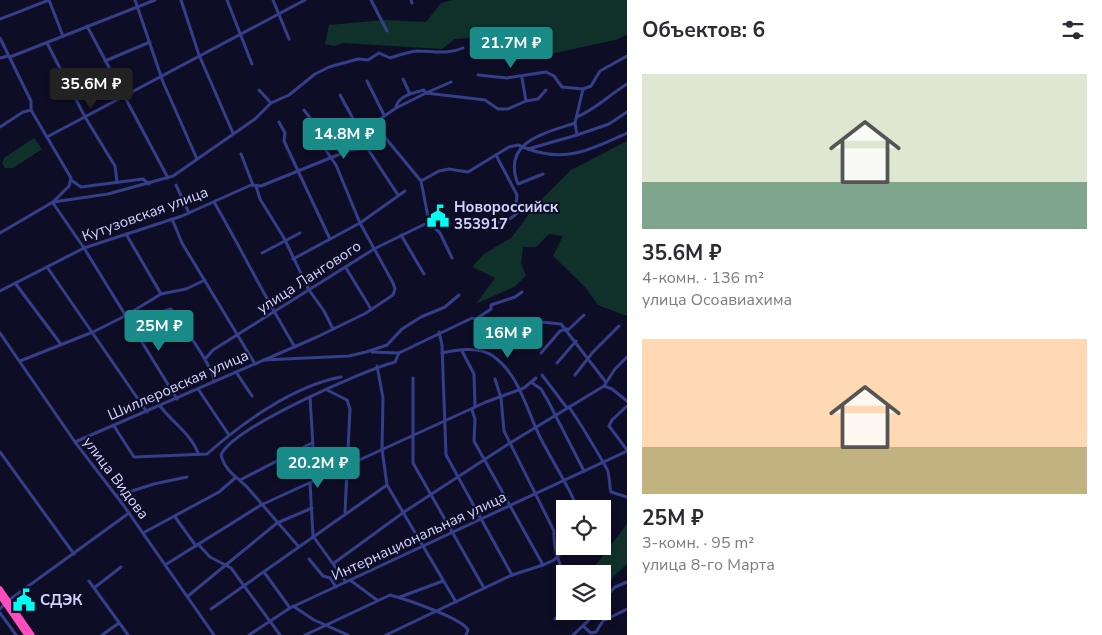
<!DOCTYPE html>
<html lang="ru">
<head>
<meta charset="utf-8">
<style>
	:root { --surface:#fff; --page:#f2f2f3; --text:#2b2b33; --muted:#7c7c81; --accent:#188a88 }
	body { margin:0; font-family:"Nunito Sans",sans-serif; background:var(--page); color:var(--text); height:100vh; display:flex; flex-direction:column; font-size:19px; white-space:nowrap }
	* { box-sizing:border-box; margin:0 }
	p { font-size:16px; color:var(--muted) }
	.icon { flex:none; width:28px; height:28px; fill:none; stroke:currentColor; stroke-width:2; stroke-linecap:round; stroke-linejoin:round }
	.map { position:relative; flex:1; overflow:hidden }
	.panel { display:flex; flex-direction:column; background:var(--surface); width:475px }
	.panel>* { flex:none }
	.controls { position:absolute; left:556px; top:500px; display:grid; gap:10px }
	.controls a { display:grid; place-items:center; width:55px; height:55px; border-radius:0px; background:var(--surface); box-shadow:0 2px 8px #0003; font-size:25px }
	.price { position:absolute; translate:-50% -42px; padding:0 11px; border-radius:5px; background:var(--accent); color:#fff; font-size:16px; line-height:32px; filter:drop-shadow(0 1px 2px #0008) }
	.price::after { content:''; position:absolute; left:50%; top:30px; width:15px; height:11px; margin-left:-8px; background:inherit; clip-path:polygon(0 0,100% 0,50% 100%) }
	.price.selected { background:#222; color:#fff }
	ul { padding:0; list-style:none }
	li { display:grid; align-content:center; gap:10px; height:265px; padding:0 15px }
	li span { display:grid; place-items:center; height:155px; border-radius:0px; color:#555 }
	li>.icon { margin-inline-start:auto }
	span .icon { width:90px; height:90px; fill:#fffc; stroke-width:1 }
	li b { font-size:21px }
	h2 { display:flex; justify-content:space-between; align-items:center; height:60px; padding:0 15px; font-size:21px }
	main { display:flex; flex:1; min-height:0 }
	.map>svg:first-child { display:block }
	.green { fill:#10312a }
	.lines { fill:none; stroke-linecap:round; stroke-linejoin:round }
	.minor { stroke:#353e89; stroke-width:3 }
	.highway { stroke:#ff4dbd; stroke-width:5.5 }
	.labels { text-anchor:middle; stroke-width:4; stroke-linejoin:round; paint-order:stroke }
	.poi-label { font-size:15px; font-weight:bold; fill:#d2d4ff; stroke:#0e0d26; text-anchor:start }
	.street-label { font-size:15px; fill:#d2d4ff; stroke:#0e0d26 }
</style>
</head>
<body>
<main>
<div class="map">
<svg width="627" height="635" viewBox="0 0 627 635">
	<rect width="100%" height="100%" fill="#0e0d26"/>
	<g class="green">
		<path d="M453,0H627V35L615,40L532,58L503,36L479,42L469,38L455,39L442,49L343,43L334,46L325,44L329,25L384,20L426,22L441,3Z"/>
		<path d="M34,138L42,149L13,168H5L2,163L4,158Z"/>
		<path d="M627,141V316L598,305L584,286L553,256L563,236L549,234L536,247H523L521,263L526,276L514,287L476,304L495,278L472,267L484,254L512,237L534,207L571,170Z"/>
		<path d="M627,524V564L603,587L602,574H600L598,569L592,570Z"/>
	</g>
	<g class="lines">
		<g class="minor">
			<path d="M135,0L163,82L197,159"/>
			<path d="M181,0L199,55L233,133"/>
			<path d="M227,0L252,64"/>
			<path d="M273,0L289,39"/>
			<path d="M371,0L387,31"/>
			<path d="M411,0L412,3"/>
			<path d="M0,19L49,0L63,36"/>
			<path d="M87,26L168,178"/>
			<path d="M0,38L31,101V110L71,178L69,186L53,202"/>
			<path d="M47,43L85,117L115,166L117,182"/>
			<path d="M10,57L155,0"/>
			<path d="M0,58L8,56"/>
			<path d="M105,61L150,42"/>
			<path d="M478,75L507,78L546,72L554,76L562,87L583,89L591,86L600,71L627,56"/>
			<path d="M522,78L526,101"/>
			<path d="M403,79L410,94"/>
			<path d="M367,81L384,115"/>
			<path d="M259,90L271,103"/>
			<path d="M340,95L361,133"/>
			<path d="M396,107C399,95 414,93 424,90L426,93L451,82"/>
			<path d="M577,117C596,109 609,95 627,84"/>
			<path d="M279,122L285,133L284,141L330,239"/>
			<path d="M374,124L421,181L429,222L440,233L452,258"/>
			<path d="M0,127L23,112L31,110"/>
			<path d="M577,135L575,123L583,89"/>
			<path d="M47,137L305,0"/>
			<path d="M360,137L398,195"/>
			<path d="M528,149C567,163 592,149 627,133"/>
			<path d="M352,150L366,148"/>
			<path d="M241,154L253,185"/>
			<path d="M543,174L518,184C501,141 546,133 575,123"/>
			<path d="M71,180L81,187L143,179L149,184"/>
			<path d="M421,181L439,171L449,169L468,172L509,147L518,145L528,149L577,135L609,124L627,112"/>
			<path d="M176,185L189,213"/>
			<path d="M256,186L260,199L284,238L309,290L324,311L333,329"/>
			<path d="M214,202C242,250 266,300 295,347"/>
			<path d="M53,203L84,248L177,399"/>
			<path d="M172,219L182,243L255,364"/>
			<path d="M485,222C496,224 513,221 519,210L516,205L517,195L496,155"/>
			<path d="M0,233L53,202L108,194L173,176L255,119L271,103L289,95L315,74L329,67L358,59L368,60L379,53L390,58C399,55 407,52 417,51C433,51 447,55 463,48"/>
			<path d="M126,234L161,294"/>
			<path d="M401,235L424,274"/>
			<path d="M262,253L300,233"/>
			<path d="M293,259L360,223L405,191"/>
			<path d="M47,267L147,412"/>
			<path d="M346,268L371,309"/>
			<path d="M15,283L60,343"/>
			<path d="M0,291L84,248L182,216L251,185L261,186L350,150L367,124H373L396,108L426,93L485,100L498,109H508L526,101L538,99L546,90"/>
			<path d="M132,326L158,313L171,309C180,321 215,370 214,381"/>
			<path d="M568,330L584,315"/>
			<path d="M439,332L442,345L446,455L512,575"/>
			<path d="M0,333L75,442L124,506L214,635"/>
			<path d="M529,334L533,327L541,322L561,324L605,381"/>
			<path d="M462,351L474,374L475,407"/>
			<path d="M372,352L399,353"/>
			<path d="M442,353C458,350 478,346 493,356C521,376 527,413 542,441C554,464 568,485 578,509"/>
			<path d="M541,353L560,331L567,329"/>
			<path d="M206,358L213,350L374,249L429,222"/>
			<path d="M263,360L349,356L366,352L387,345L402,329L421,317L445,307L459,295"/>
			<path d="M20,361L93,332L125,316L161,294L186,289L205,280"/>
			<path d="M557,363L576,341"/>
			<path d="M377,366L383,398L382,449L387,485L456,602"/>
			<path d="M236,372L252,396"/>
			<path d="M542,375L567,408"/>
			<path d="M575,375L593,352L619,326"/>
			<path d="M413,378V463L484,588"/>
			<path d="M495,379L501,398L504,431L554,531C553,548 559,559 563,575C566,586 565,600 564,611L555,619"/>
			<path d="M531,382L541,389L547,399L584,471"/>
			<path d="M604,386L612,389L627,401"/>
			<path d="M198,389L229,435"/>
			<path d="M327,390L347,400L350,409L345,512"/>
			<path d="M310,397L315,480"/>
			<path d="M160,406C172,422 191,434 198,453"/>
			<path d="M627,406L612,420L609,426L627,450"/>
			<path d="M569,407C583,427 595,448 607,469C610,476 609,485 611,492L627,497"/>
			<path d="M472,410L475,419L474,441L543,565"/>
			<path d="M114,426L134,457L207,454C242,423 293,386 341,377"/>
			<path d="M75,442L317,337L366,313L393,295L395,289L393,283L360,223L336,165L323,146L313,122L304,110"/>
			<path d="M0,452L74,554"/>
			<path d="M240,480L312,443"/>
			<path d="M310,483L313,536L346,582"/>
			<path d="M116,496L154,484L187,477"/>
			<path d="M589,509L595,507L597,509"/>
			<path d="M175,517L196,546"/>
			<path d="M602,523L609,526L602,535"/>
			<path d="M143,533L219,492L235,478"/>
			<path d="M198,544L210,557L231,568L280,635"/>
			<path d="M299,547L247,487C237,477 225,471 221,455C232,428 364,370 395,362L399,353L472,318L476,319L491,309V305L515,297L522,292"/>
			<path d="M309,559L323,576L330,578L336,587"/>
			<path d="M334,563L404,512L510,443L604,386L615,369L627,357"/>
			<path d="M165,565L261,505L486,402L524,388L536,378"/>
			<path d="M264,572L290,608"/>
			<path d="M350,580L377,600"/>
			<path d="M89,581L128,635"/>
			<path d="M94,588L121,567"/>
			<path d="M188,596L277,523L312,508"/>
			<path d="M400,597L443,581"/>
			<path d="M602,601L615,587L627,582"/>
			<path d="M293,606L314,620L348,635"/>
			<path d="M0,609L5,603L129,513"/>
			<path d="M211,609L387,485"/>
			<path d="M0,613L16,635"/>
			<path d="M583,626L591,633L596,632L603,621L627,609"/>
			<path d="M102,635L119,623"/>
			<path d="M249,635L290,608L627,451"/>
			<path d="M305,635L390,595C405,599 462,618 468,630L466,635"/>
			<path d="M386,635L512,575L543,565L554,560L563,551L578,546"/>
			<path d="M573,635L588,621L594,611"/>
		</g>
		<g class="highway">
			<path d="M0,589L32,635"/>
			<path d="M0,596L27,635"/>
		</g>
	</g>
	<defs>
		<symbol id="civic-bare" viewBox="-9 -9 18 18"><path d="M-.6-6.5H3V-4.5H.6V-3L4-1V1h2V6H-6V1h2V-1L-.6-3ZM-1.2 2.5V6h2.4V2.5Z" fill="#00fdf0" stroke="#0e0d26" stroke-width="2.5" paint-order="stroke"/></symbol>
	</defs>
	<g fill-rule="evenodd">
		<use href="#civic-bare" x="422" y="200" width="32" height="32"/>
		<use href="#civic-bare" x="8" y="584" width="32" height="32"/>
	</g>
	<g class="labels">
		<g class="poi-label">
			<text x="454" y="212">Новороссийск<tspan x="454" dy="17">353917</tspan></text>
			<text x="40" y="605">СДЭК</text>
		</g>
		<g class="street-label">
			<text transform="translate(145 214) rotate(-20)" y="5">Кутузовская улица</text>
			<text transform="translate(309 277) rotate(-33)" y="5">улица Лангового</text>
			<text transform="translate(178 385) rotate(-24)" y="5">Шиллеровская улица</text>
			<text transform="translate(116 478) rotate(53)" y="5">улица Видова</text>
			<text transform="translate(419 536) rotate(-25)" y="5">Интернациональная улица</text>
		</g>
	</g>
</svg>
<div class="controls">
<a><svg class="icon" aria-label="locate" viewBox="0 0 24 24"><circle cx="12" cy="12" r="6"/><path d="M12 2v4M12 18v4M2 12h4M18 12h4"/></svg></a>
<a><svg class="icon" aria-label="layers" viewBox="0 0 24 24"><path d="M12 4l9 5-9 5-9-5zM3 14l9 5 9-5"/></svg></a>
</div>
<b class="price" style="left:511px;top:69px">21.7M ₽</b>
<b class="price selected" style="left:91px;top:110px">35.6M ₽</b>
<b class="price" style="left:344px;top:160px">14.8M ₽</b>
<b class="price" style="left:159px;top:352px">25M ₽</b>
<b class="price" style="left:508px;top:359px">16M ₽</b>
<b class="price" style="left:318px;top:489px">20.2M ₽</b>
</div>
<section class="panel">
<h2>Объектов: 6<svg class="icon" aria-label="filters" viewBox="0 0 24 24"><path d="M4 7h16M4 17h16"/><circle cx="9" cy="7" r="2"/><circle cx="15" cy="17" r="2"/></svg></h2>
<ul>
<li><span style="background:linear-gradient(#dfe7d0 70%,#7fa58c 0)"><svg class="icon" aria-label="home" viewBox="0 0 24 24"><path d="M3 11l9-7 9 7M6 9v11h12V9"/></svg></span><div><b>35.6M ₽</b><p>4-комн. · 136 m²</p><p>улица Осоавиахима</p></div></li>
<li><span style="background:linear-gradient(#ffd9b3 70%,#c2b280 0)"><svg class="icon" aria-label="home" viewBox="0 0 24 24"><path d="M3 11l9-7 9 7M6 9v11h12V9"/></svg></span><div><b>25M ₽</b><p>3-комн. · 95 m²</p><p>улица 8-го Марта</p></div></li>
</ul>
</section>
</main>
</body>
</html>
